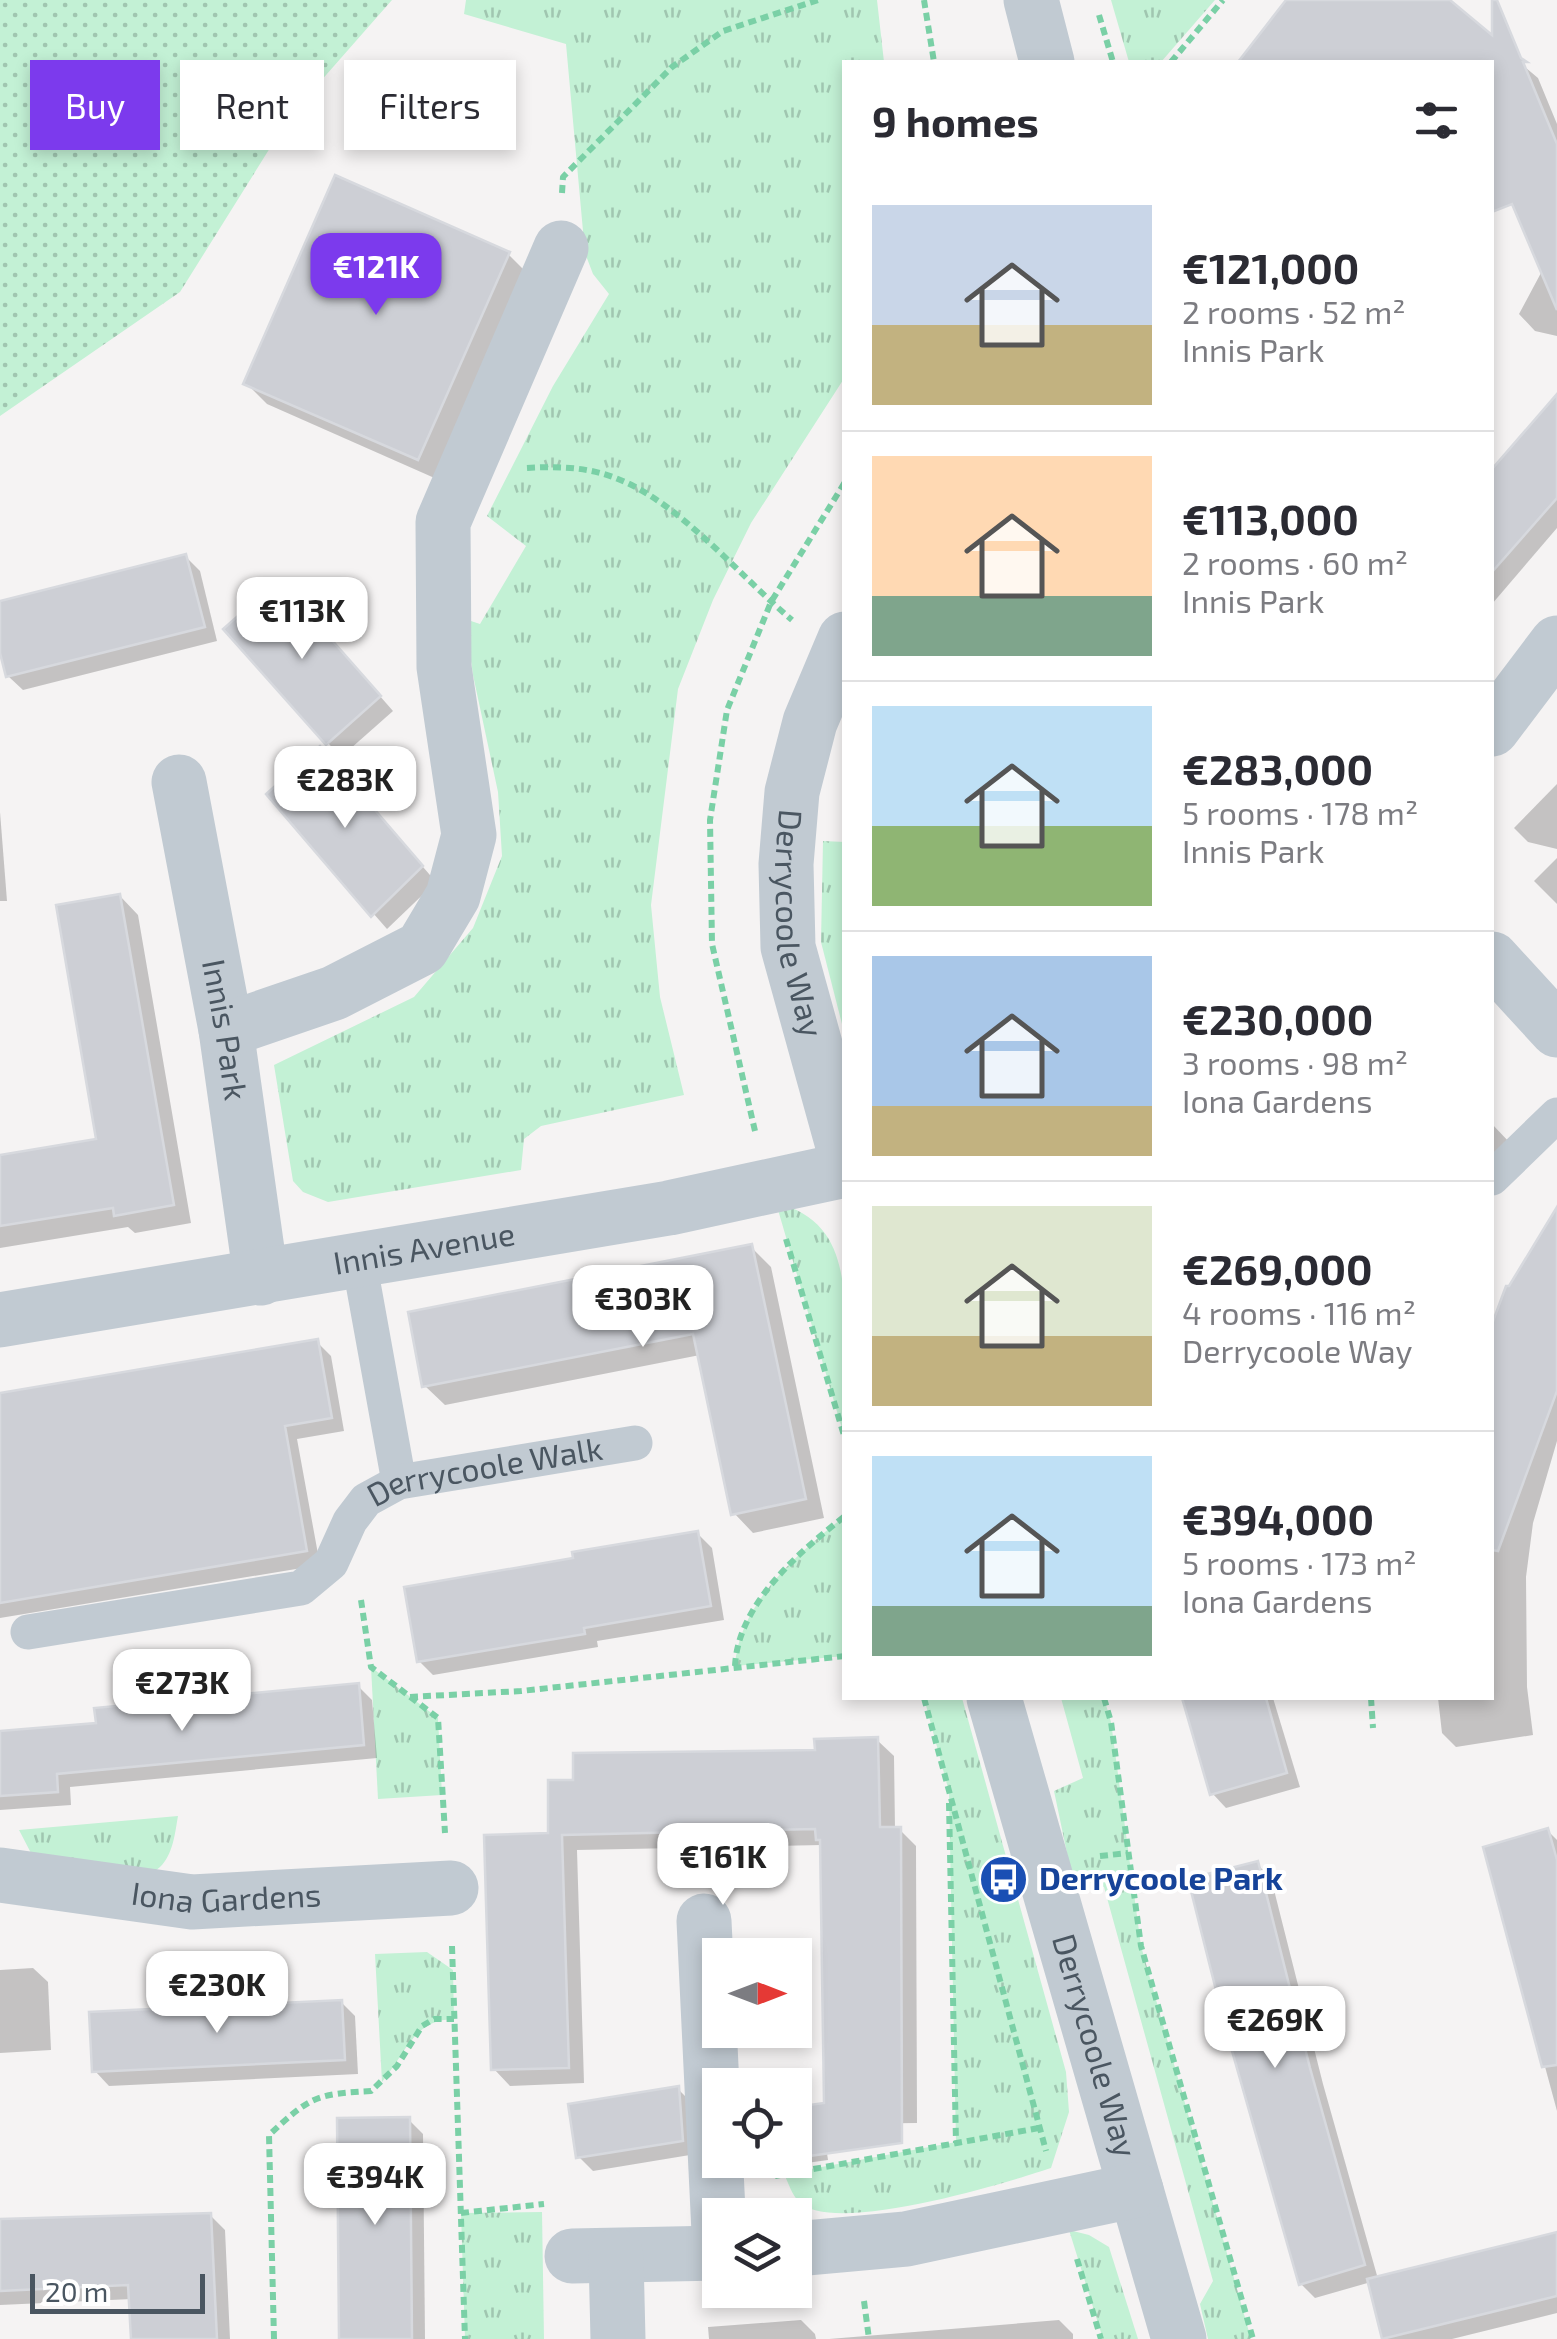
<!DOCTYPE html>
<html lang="en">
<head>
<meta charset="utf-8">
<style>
	:root { --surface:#fff; --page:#f7f7f7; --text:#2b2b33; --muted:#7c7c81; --line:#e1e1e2; --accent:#7c3aed }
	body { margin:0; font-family:"Exo 2",sans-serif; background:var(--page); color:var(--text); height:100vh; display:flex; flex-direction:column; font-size:38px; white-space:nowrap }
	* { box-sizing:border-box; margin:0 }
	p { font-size:32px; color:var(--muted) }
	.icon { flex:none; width:55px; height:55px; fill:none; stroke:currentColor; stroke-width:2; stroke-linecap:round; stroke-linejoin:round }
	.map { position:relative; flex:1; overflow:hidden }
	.drawer { position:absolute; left:842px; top:60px; width:652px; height:1640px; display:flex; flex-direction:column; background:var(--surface); border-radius:0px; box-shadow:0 5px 15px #0003 }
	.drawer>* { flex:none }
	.hud { position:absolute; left:30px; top:60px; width:662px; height:90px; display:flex; gap:20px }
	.needle { width:65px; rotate:90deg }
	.tools { position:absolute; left:702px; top:1938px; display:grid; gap:20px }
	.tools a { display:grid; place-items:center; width:110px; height:110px; border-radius:0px; background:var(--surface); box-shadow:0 5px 15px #0003; font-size:50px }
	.scale { position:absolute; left:30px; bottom:25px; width:175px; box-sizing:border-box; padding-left:10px; border:5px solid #4a5661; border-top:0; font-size:28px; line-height:35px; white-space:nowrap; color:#4a5661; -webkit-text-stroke:8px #fff; paint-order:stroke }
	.price { position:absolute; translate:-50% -85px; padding:0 22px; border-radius:20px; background:#fff; color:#222; font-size:32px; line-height:65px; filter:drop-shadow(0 2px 5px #0008) }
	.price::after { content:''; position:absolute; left:50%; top:60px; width:30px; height:22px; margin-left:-15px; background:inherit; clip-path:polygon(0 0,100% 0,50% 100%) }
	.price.current { background:var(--accent); color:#fff }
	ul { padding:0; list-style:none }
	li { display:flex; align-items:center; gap:30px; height:250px; padding:0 30px }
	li+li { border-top:2px solid var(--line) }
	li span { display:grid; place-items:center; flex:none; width:280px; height:200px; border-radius:0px; color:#555 }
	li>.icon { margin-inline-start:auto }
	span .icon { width:120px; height:120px; fill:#fffc; stroke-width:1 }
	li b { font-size:42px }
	h2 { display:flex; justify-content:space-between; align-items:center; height:120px; padding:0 30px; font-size:42px }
	.pill { padding:0 35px; border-radius:0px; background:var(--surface); box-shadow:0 5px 15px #0003; font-size:35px; line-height:90px }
	.pill.current { background:var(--accent); color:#fff }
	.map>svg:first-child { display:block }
	.grass { fill:url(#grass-tufts) }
	.park { fill:url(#park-dots) }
	.shadow { fill:#0003 }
	.building { fill:#cdcfd5; stroke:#d7d9de; stroke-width:2.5 }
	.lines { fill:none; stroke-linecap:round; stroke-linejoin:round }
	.path { stroke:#7ad0a6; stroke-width:6; stroke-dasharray:8 5; stroke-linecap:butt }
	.service { stroke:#c1cad2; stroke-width:35 }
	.minor { stroke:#c1cad2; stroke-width:55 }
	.labels { text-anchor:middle; stroke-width:8; stroke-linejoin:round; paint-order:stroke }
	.street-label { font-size:32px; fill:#4a5661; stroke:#fff }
	.transit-label { font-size:32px; font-weight:bold; fill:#164399; stroke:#fff; text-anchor:start }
</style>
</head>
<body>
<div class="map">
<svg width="1557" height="2339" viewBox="0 0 1557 2339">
	<defs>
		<pattern id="grass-tufts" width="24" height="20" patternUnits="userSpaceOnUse" patternTransform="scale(2.5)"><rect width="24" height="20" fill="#c3f1d5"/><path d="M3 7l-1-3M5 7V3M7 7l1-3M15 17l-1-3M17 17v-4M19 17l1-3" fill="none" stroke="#a0c6b0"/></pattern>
		<pattern id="park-dots" width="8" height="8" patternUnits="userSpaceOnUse" patternTransform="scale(2.5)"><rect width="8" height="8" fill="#c3f1d5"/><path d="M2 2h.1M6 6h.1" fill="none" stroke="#a0c6b0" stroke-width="1.8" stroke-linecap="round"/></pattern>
	</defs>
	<rect width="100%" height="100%" fill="#f5f3f3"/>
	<g class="grass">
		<path d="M466,0H877L884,62H845V377L751,523L713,600L678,689L651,905L660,997L684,1095L541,1126L524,1139L521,1170L328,1202L303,1192L293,1181L274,1065L414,997L473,928L502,856L498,792L473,675L465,619L480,624L526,546L487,516L553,386L609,294L593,274L585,253L566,44L464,14Z"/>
		<path d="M1111,0H1215L1161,62H1129Z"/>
		<path d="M823,841L845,842V1025L842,1024L821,942Z"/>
		<path d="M776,1203C847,1220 845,1285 845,1344C845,1375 845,1407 845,1439Z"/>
		<path d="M845,1516V1656L735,1666C738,1604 799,1552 845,1516Z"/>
		<path d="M371,1667L438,1718L442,1795L378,1799Z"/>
		<path d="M924,1698H962L1066,2072L1069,2112L1051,2168C1006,2183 833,2236 799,2202C792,2195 788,2182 784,2174L956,2142L949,1792Z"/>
		<path d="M1061,1698H1104L1111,1722L1141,1946L1251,2339H1208L1200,2304L1213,2281L1104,1887L1072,1877L1054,1791L1083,1778Z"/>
		<path d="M178,1816C175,1833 173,1855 160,1867C136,1890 63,1862 32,1855L19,1830Z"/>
		<path d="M427,1952L453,1970L454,2019C413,2020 407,2052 382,2082L375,1954Z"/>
		<path d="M542,2212L544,2339H465L461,2213Z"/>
		<path d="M1069,2230L1089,2235L1109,2247L1138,2339H1103Z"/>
	</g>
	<path class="park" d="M0,0H392L290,116L180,292L0,416Z"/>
	<g class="shadow">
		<path d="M1291,0H1446L1538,78L1557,124V336L1535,331L1519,314L1542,271L1492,62H1418L1380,31L1356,62H1242Z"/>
		<path d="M508,254L529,275L439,480L267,404L246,383Z"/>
		<path d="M1557,396V528L1492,604V475Z"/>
		<path d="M186,557L200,571L217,641L23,690L8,676L0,642V604Z"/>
		<path d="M293,597L393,711L341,757L328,743Z"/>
		<path d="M333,763L436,882L387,929L269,794Z"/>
		<path d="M1557,784V849L1528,842L1514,828Z"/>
		<path d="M0,812L7,901H0Z"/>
		<path d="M1557,858V904L1534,881Z"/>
		<path d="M120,896L138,915L191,1223L135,1233L128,1227L0,1248V1158L99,1141Z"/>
		<path d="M1492,1124L1511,1144L1492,1162Z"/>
		<path d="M1557,1214V1441L1533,1523L1526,1577L1527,1687L1533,1735L1456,1747L1442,1733L1438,1698H1492V1334Z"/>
		<path d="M751,1247L771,1267L824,1518L753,1533L734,1513L700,1355L445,1405L425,1386Z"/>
		<path d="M317,1342L331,1356L344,1431L297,1439L320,1565L0,1618V1396Z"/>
		<path d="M697,1533L712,1548L724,1620L597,1641L598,1647L433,1675L419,1661L575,1561Z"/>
		<path d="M358,1686L372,1700L377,1758L70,1787L71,1805L0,1810V1733L99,1726Z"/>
		<path d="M1184,1698H1273L1300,1787L1226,1808L1212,1793Z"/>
		<path d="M877,1740L894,1756L895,1830H900L916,1846L917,2123L843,2124L822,1845L577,1850L584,2083L510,2086L494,2069L551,1835L817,1753Z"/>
		<path d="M1548,1831L1557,1840V2111L1486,1849Z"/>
		<path d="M1257,1864L1271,1878L1323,2084L1378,2279L1557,2234V2313L1452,2339H1385L1371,2282L1315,2298L1301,2284Z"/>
		<path d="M33,1968L48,1982L51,2050L0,2053V1970Z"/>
		<path d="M341,2002L355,2016L358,2074L109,2086L95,2071Z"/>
		<path d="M678,2089L692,2103L696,2154L593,2171L579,2157Z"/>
		<path d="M795,2109L821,2113L828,2160L756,2170L749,2160H795Z"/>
		<path d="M409,2120L423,2134L425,2339H342Z"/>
		<path d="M210,2215L225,2230L230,2339H134L132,2299L0,2305V2222Z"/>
		<path d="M801,2320L815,2334L816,2339H709L708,2327Z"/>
		<path d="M1059,2320L1073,2334V2339H829Z"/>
	</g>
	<g class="building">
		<path d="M1286,0H1450L1492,35V0H1497L1521,58L1527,62H1523L1557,144V310L1512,204L1492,212V62H1238Z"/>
		<path d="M335,175L510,252L418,460L243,384Z"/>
		<path d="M1557,394V498L1492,572V469Z"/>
		<path d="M186,554L205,627L6,677L0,653V601Z"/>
		<path d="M279,580L381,696L326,745L223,629Z"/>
		<path d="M320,746L423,866L371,917L266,794Z"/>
		<path d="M120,894L174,1205L114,1216L113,1208L0,1226V1155L96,1139L56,905Z"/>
		<path d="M1557,1207V1391L1498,1551L1492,1550V1324L1506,1286H1509Z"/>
		<path d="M752,1244L806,1499L731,1515L693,1334L422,1387L408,1312Z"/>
		<path d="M318,1339L332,1418L285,1426L307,1551L0,1603V1393Z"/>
		<path d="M698,1531L711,1606L584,1628L585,1634L417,1662L404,1587L573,1558L572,1552Z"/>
		<path d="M359,1683L364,1745L57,1774L58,1792L0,1796V1731L96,1723L94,1708Z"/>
		<path d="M1182,1698H1266L1287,1773L1210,1795Z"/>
		<path d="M878,1737L880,1827H901L902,2143L795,2158V2107L824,2103L820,1840H816L815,1829L562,1835L569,2068L491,2070L484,1835L548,1833V1780H573V1753L815,1750L814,1739Z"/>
		<path d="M1548,1828L1557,1860V2065L1542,2067L1483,1847Z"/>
		<path d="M1258,1861L1310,2068L1365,2265L1299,2285L1226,2030L1188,1879Z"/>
		<path d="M342,2000L345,2060L92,2072L89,2012Z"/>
		<path d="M679,2086L683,2141L576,2158L568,2104Z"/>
		<path d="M410,2117L412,2339H339L337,2118Z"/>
		<path d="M211,2213L217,2339H131L128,2285L0,2291V2219Z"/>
		<path d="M1557,2232V2296L1382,2339L1367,2279Z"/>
	</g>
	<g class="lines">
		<g class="path">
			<path d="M924,0L934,62"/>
			<path d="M1099,15L1113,62"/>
			<path d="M1171,62L1223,0"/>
			<path d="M562,193L563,177L672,67L723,31L818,0"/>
			<path d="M527,468C558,466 589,467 618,479C680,503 741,577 792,620"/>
			<path d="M755,1131L712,944L710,820L727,710L771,602L845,482"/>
			<path d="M786,1239L845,1439"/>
			<path d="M361,1600L371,1667L438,1718L445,1833"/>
			<path d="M735,1666C738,1604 799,1552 845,1516"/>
			<path d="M410,1697L521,1691L845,1656"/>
			<path d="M924,1698L1046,2151"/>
			<path d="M1104,1698L1111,1722L1141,1946L1253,2339"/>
			<path d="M1371,1698L1373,1728"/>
			<path d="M949,1803L956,2143"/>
			<path d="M1100,1856L1128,1853"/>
			<path d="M452,1946L465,2339"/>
			<path d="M775,2176L1039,2128"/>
			<path d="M461,2213L544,2204"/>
			<path d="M1077,2259L1101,2339"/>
			<path d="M864,2301L869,2339"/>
			<path d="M274,2339L269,2135C310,2097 315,2094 371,2091L397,2066L422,2026L434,2019H454"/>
		</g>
		<g class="service">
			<path d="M1492,1178L1557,1115"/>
			<path d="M359,1261L399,1482"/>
			<path id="s1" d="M28,1632L301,1588L331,1563L350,1521L366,1500L399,1482L635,1443"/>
		</g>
		<g class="minor">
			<path d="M1031,0L1047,62"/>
			<path id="s2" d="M845,639L810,722L792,792L786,864L788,947L845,1153"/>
			<path d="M1492,729L1557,643"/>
			<path id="s3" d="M179,782L226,1030L261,1278"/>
			<path d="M1492,959L1557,1030"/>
			<path d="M226,1030L334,993L422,948L453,896L469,835L444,667L443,522L561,248"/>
			<path id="s4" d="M0,1320L669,1208L845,1170"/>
			<path id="s5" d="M994,1698L1179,2339"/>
			<path id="s6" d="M0,1875L192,1902L451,1888"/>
			<path d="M704,1921L720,2253"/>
			<path d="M795,2249L906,2239L1136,2190"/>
			<path d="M572,2256L720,2253"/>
			<path d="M616,2256L618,2339"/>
		</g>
	</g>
	<defs>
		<symbol id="bus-disc" viewBox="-11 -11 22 22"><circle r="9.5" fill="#1a4fb4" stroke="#fff"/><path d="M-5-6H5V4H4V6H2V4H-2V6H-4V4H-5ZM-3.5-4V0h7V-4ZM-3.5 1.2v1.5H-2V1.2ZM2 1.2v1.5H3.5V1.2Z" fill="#fff"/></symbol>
	</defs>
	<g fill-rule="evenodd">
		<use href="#bus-disc" x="976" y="1852" width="55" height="55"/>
	</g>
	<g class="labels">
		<g class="street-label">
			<text dy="11" stroke="none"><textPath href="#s2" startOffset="295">Derrycoole Way</textPath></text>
			<text dy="11" stroke="none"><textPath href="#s3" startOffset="252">Innis Park</textPath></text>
			<text dy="11" stroke="none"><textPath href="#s4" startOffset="430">Innis Avenue</textPath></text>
			<text dy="11" stroke="none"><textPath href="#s1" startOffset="512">Derrycoole Walk</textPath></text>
			<text dy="11" stroke="none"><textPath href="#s6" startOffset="228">Iona Gardens</textPath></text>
			<text dy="11" stroke="none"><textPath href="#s5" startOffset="362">Derrycoole Way</textPath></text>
		</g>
		<g class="transit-label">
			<text x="1039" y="1890">Derrycoole Park</text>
		</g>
	</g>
</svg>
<div class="tools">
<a><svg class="needle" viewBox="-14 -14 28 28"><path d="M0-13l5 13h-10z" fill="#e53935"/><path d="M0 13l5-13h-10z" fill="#7c7c81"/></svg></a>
<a><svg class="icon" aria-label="locate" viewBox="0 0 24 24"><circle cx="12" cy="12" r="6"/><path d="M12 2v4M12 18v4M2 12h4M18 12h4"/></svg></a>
<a><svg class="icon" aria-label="layers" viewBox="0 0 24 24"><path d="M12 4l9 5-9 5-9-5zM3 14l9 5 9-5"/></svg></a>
</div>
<div class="scale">20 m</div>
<b class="price current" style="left:376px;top:318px">€121K</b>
<b class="price" style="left:302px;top:662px">€113K</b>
<b class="price" style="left:345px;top:831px">€283K</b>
<b class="price" style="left:643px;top:1350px">€303K</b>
<b class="price" style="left:182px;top:1734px">€273K</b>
<b class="price" style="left:723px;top:1908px">€161K</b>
<b class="price" style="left:217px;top:2036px">€230K</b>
<b class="price" style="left:1275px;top:2071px">€269K</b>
<b class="price" style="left:375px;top:2228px">€394K</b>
<div class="hud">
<a class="pill current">Buy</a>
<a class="pill">Rent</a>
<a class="pill">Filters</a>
</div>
<section class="drawer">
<h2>9 homes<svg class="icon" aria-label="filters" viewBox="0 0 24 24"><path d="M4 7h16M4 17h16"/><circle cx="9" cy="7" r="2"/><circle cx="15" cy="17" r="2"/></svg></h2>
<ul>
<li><span style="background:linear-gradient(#c9d6e8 60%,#c2b280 0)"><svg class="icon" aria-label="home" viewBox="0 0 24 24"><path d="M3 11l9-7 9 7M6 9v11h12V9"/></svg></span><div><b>€121,000</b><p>2 rooms · 52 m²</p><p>Innis Park</p></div></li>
<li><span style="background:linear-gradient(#ffd9b3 70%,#7fa58c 0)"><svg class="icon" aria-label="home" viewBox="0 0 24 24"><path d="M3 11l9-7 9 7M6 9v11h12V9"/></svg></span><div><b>€113,000</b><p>2 rooms · 60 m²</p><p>Innis Park</p></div></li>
<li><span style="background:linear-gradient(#bfe0f5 60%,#8fb573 0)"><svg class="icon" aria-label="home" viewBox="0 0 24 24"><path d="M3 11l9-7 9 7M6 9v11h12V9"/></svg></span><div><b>€283,000</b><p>5 rooms · 178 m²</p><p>Innis Park</p></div></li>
<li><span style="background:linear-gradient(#a9c7e8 75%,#c2b280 0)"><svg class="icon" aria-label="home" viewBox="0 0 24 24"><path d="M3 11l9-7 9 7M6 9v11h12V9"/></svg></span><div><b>€230,000</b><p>3 rooms · 98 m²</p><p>Iona Gardens</p></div></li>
<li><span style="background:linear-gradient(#dfe7d0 65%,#c2b280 0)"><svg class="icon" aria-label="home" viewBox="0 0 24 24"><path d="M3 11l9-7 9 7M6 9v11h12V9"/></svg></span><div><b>€269,000</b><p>4 rooms · 116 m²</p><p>Derrycoole Way</p></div></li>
<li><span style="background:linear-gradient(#bfe0f5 75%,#7fa58c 0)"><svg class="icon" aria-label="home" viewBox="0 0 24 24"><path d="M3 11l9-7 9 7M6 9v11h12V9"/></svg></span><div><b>€394,000</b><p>5 rooms · 173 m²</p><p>Iona Gardens</p></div></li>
</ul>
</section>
</div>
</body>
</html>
